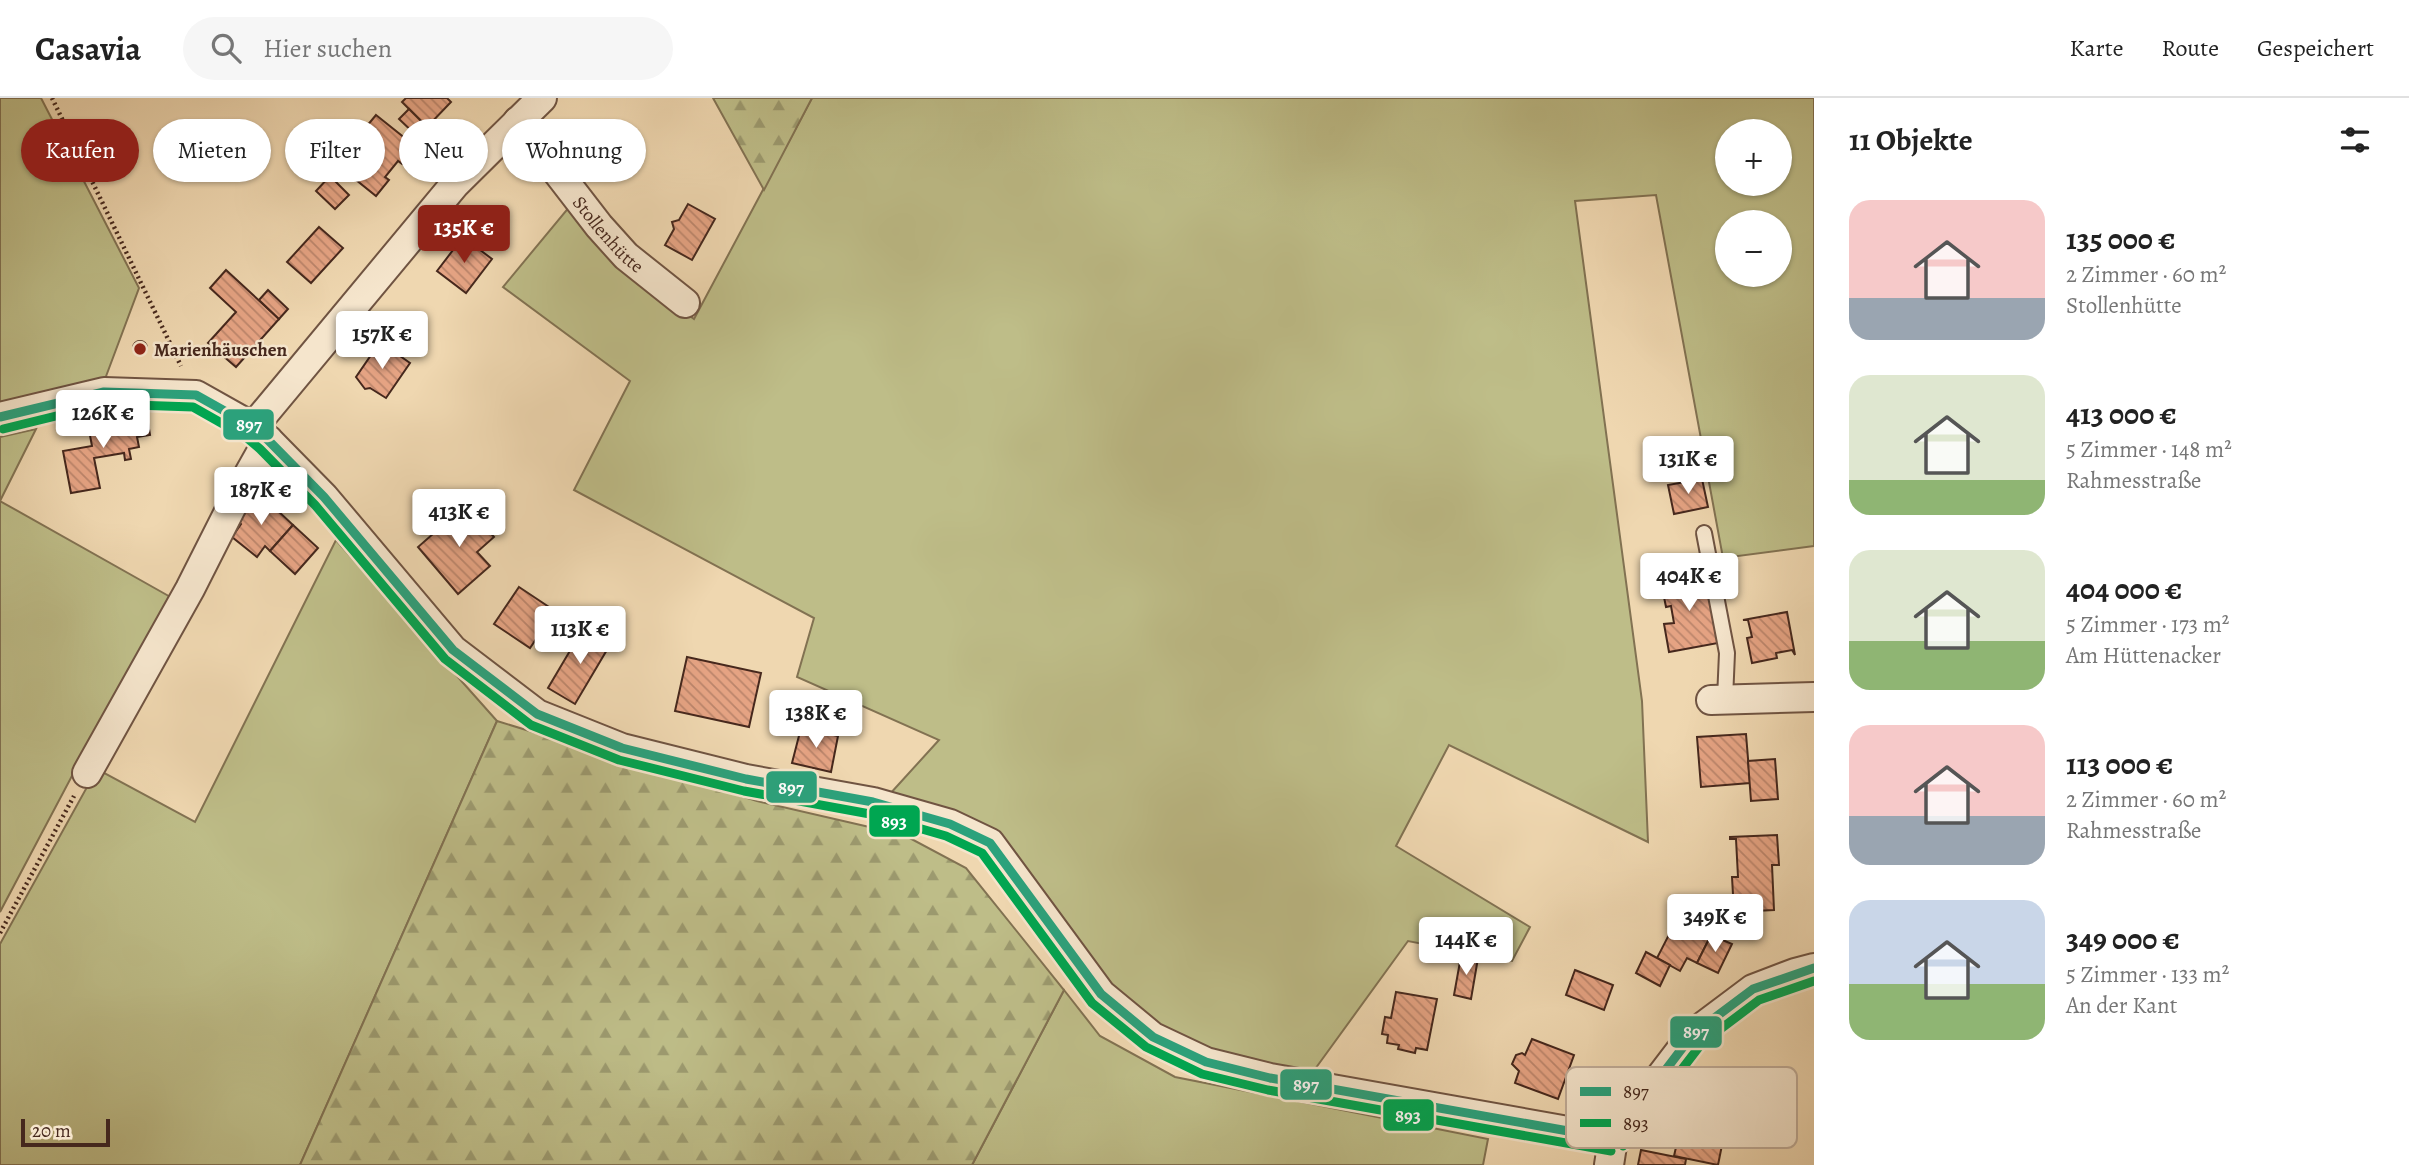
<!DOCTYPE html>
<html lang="de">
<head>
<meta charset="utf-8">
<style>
	:root { --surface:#fff; --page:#f6f6f6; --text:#222; --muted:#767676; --line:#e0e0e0; --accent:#8f2418 }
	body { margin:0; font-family:Alegreya,serif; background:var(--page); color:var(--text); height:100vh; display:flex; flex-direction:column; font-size:26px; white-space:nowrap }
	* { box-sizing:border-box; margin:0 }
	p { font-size:23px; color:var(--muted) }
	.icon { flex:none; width:38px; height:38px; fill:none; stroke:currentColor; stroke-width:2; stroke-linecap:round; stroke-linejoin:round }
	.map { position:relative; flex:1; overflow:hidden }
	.side { display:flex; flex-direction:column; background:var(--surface); width:595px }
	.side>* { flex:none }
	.top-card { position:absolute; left:21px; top:21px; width:665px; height:63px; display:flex; gap:14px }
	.fabs { position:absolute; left:1715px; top:21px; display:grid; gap:14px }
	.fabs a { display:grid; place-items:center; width:77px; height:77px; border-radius:50%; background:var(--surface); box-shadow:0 2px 5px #0004; font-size:35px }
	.scale { position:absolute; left:21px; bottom:18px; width:89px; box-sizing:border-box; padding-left:7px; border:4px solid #46281d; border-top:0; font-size:19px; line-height:24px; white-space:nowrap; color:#46281d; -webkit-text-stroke:5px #f5e5cc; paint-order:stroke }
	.price { position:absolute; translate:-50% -60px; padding:0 16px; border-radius:7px; background:#fff; color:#222; font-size:23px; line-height:46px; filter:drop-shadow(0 2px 4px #0008) }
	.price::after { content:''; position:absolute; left:50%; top:42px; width:21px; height:16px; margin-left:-10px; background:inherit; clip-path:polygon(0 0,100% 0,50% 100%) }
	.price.current { background:var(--accent); color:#fff }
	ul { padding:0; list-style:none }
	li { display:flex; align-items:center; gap:21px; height:175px; padding:0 35px }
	li span { display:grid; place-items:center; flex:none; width:196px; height:140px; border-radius:21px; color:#555 }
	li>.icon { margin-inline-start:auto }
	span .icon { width:84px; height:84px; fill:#fffc; stroke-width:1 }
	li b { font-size:30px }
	h2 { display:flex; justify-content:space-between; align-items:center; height:84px; padding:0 35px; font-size:30px }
	.pill { padding:0 24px; border-radius:32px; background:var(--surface); box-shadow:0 2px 5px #0004; font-size:24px; line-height:63px }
	.pill.current { background:var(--accent); color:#fff }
	header { display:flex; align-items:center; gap:42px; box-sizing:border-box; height:98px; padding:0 35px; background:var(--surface); border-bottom:2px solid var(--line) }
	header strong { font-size:33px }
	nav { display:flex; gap:38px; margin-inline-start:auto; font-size:24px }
	.search { width:490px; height:63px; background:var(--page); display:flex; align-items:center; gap:18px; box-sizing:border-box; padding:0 24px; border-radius:38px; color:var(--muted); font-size:26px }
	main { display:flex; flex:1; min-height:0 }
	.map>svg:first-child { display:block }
	.grass { fill:#bebd88; stroke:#827252; stroke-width:2; fill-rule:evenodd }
	.forest { fill:url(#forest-firs); stroke:#827252; stroke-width:2 }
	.building { fill:url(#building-back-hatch); stroke:#46281d; stroke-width:2 }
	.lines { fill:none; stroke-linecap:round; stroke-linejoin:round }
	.lane-casing { stroke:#705442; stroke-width:18 }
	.street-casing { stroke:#705442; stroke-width:32 }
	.path { stroke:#46281d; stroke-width:4.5; stroke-dasharray:2 3.5; stroke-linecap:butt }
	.lane { stroke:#f5e5cc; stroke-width:14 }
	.street { stroke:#f5e5cc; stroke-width:28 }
	.bus-1-casing { stroke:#f5e5cc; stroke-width:14 }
	.bus-2-casing { stroke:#f5e5cc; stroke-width:14 }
	.bus-1 { stroke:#2ba27c; stroke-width:9 }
	.bus-2 { stroke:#00a651; stroke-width:9 }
	.poi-dot { fill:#8f2418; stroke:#f5e5cc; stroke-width:2.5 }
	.labels { text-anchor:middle; stroke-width:5; stroke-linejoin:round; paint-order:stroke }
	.street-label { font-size:19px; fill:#46281d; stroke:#f5e5cc }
	.poi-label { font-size:19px; font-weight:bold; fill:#46281d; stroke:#f5e5cc; text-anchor:start }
	.key { fill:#f5e5cc; stroke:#c0ac98; stroke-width:2 }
	.key-label { font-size:19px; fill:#46281d }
	.line-badge { stroke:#f5e5cc; stroke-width:2.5 }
	.badge-label { font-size:19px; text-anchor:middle; font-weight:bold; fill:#fff }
</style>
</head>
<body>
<header>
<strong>Casavia</strong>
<div class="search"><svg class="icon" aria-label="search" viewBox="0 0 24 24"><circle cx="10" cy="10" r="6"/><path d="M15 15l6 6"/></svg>Hier suchen</div>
<nav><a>Karte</a><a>Route</a><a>Gespeichert</a></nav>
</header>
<main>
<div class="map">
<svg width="1814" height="1067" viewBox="0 0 1814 1067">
	<defs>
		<pattern id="forest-firs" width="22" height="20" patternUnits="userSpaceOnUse" patternTransform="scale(1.75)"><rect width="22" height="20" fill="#bebd88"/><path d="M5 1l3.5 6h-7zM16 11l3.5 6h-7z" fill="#9c9a6f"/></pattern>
		<pattern id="building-back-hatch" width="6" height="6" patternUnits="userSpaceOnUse" patternTransform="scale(1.75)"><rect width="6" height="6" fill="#e5a383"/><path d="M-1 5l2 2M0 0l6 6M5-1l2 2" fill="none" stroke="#bb856b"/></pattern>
	</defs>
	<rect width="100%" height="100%" fill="#efd7b0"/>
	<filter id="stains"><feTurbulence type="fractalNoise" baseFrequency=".00286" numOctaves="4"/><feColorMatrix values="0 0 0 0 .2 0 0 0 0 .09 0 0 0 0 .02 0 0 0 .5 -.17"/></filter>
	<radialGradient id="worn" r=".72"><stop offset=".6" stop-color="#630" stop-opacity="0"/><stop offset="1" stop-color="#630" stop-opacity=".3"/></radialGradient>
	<g class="grass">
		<path d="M0,0H41L139,190L105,281L0,308Z"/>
		<path d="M812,0H1814V448L1723,460L1656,97L1575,103L1642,603L1648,744L1449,647L1396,748L1530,829L1512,863L1408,843L1310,978L1241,965L1173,940L1102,888L995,743L889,697L939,642L797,579L814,520L574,392L630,283L503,189L570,108L622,168L694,221ZM1727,33H1780V86H1727ZM1727,124H1780V177H1727Z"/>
		<path d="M36,331L0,403L174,501L110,606L0,814V339Z"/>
		<path d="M336,442L497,623L300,1067H0V846L97,671L195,724Z"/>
		<path d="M1064,892L1100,938L1175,979L1488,1041L1483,1067H972Z"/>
	</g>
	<g class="forest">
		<path d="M713,0H812L764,92Z"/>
		<path d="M497,623L757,703L904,737L966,770L1064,892L972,1067H300Z"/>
	</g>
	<g class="building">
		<path d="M406,0H447L451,4L427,29L402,4Z"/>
		<path d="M409,11L427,29L418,39L399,21Z"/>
		<path d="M376,17L416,49L402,66L398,63L385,79L389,82L376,98L340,69L360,44L356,41Z"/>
		<path d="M330,78L349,97L335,111L316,93Z"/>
		<path d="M688,106L715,121L692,162L665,147L674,131L672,124L679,122Z"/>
		<path d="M319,129L343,150L311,185L287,164Z"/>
		<path d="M463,139L492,161L466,195L437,173Z"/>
		<path d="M226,172L279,221L236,269L208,245L236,214L210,190Z"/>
		<path d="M268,192L288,211L279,221L259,202Z"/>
		<circle cx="140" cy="250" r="7"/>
		<path d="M380,244L410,265L386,300L370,290L365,291L356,279Z"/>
		<path d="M147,318L150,337L137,339L139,349L129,351L131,361L125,362L124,355L94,360L100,390L71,395L63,353L92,348L88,327Z"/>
		<path d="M1702,381L1708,409L1674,416L1668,387Z"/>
		<path d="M261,397L293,427L270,453L265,448L257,459L232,439L241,426L238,423Z"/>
		<path d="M466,407L494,439L477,454L490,468L458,496L418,449Z"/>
		<path d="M293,427L318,450L295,476L270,453Z"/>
		<path d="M1705,475L1718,545L1669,554L1664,526L1674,525L1671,508L1666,509L1661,484Z"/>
		<path d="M519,489L555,513L530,550L494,526Z"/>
		<path d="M1787,514L1795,557L1792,552L1776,555L1777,560L1752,565L1747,540L1752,539L1748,522H1743Z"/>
		<path d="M584,529L611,545L575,606L548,590Z"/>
		<path d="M687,559L761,575L749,629L675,613Z"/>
		<path d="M801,630L838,638L831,674L792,665Z"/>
		<path d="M1746,636L1750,685L1701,689L1697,639Z"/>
		<path d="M1775,661L1778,701L1751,703L1748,663Z"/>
		<path d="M1777,737L1779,767H1772L1774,812L1734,814L1732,779H1738L1736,741H1730V739Z"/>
		<path d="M1678,819L1711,837L1697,865L1687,860L1680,873L1657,860Z"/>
		<path d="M1711,837L1732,846L1718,875L1697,865Z"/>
		<path d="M1646,854L1670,867L1660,888L1636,875Z"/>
		<path d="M1461,858L1478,860L1471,901L1454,897Z"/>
		<path d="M1575,872L1613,887L1604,912L1566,897Z"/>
		<path d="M1396,894L1437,901L1427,952L1416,950L1415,955L1398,951L1399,947L1387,945L1388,937L1382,936L1385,919L1391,920Z"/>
		<path d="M1532,941L1574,957L1558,1001L1515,985L1519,973L1512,966L1516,957L1522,955L1525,957Z"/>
		<path d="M1682,1023L1725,1032L1718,1067L1674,1058Z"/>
		<path d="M1641,1052L1686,1061L1685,1067H1638Z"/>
	</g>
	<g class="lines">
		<defs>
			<path id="lane" d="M1704,435L1727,555L1725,601"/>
			<g id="street">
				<path id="s1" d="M518,23L599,128L626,158L685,205"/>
				<path d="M0,319L104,294L196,297L253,329L268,342L324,399L453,552L537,616L622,650L746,681L873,704L950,726L990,745L1101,896L1153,939L1206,964L1270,980L1613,1041"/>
				<path d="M253,329L455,86L542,0"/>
				<path d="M1711,602L1814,599"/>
				<path d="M87,675L190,491L241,390L268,342"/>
				<path d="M1609,1067L1613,1041L1693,936L1753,891L1795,875L1814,870"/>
			</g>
		</defs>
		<use href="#lane" class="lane-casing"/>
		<use href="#street" class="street-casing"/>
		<g class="path">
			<path d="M52,0L181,268"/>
			<path d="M0,835L74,698"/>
		</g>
		<use href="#lane" class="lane"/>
		<use href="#street" class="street"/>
		<defs>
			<g id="bus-1">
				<path d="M0,319L104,294L196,297L253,329L268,342L324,399L453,552L537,616L622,650L746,681L873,704L950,726L990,745L1101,896L1153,939L1206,964L1270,980L1613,1041"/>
				<path d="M1613,1041L1693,936L1753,891L1814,870"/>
			</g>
			<g id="bus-2">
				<path d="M3,331L105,306L193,309L246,339L260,351L315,407L445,561L531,627L619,662L744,693L870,716L946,738L982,755L1092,905L1146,949L1202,976L1268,992L1611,1053"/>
				<path d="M1623,1048L1702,945L1759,902L1814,883"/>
			</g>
		</defs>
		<use href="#bus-1" class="bus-1-casing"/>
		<use href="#bus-2" class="bus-2-casing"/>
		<use href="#bus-1" class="bus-1"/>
		<use href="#bus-2" class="bus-2"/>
	</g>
	<circle class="poi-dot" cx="140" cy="251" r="7"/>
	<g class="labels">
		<g class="street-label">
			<text dy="7" stroke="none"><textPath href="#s1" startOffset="145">Stollenhütte</textPath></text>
		</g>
		<g class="poi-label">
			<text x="154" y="258">Marienhäuschen</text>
		</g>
	</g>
	<rect x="1566" y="969" width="231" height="81" rx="10" class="key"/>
	<rect x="1580" y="989" width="31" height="9" fill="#2ba27c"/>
	<rect x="1580" y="1021" width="31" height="8" fill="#00a651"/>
	<g class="key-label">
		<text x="1623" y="1000">897</text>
		<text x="1623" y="1032">893</text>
	</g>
	<g class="line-badge">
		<rect x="222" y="310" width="53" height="33" rx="7" fill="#2ba27c"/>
		<rect x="765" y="672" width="53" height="34" rx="7" fill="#2ba27c"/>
		<rect x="868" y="706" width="53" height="34" rx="7" fill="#00a651"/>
		<rect x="1669" y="917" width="54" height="34" rx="7" fill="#2ba27c"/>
		<rect x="1279" y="970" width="54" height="33" rx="7" fill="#2ba27c"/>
		<rect x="1382" y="1000" width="53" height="34" rx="7" fill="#00a651"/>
	</g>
	<g class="badge-label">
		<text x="249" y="333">897</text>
		<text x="791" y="696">897</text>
		<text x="894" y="730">893</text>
		<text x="1696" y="940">897</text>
		<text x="1306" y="993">897</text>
		<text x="1408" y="1024">893</text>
	</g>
	<rect width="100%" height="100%" filter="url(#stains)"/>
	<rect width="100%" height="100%" fill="url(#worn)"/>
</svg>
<div class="fabs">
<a>+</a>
<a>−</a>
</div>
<div class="scale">20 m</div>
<b class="price current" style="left:464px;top:167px">135K €</b>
<b class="price" style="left:382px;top:273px">157K €</b>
<b class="price" style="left:103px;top:352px">126K €</b>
<b class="price" style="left:1688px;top:398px">131K €</b>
<b class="price" style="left:261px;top:429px">187K €</b>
<b class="price" style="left:459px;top:451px">413K €</b>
<b class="price" style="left:1689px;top:515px">404K €</b>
<b class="price" style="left:580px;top:568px">113K €</b>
<b class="price" style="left:816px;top:652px">138K €</b>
<b class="price" style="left:1715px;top:856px">349K €</b>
<b class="price" style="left:1466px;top:879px">144K €</b>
<div class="top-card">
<a class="pill current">Kaufen</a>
<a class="pill">Mieten</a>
<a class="pill">Filter</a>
<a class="pill">Neu</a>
<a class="pill">Wohnung</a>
</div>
</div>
<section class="side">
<h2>11 Objekte<svg class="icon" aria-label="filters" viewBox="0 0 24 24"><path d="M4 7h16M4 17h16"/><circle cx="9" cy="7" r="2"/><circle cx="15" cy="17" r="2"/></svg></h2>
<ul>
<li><span style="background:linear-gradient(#f6c9c9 70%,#9aa5b1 0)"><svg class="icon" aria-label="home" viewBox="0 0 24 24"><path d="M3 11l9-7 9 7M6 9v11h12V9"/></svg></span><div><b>135 000 €</b><p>2 Zimmer · 60 m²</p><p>Stollenhütte</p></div></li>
<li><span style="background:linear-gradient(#dfe7d0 75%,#8fb573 0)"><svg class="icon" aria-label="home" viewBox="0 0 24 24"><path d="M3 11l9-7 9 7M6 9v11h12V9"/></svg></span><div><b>413 000 €</b><p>5 Zimmer · 148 m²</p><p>Rahmesstraße</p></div></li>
<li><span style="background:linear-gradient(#dfe7d0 65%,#8fb573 0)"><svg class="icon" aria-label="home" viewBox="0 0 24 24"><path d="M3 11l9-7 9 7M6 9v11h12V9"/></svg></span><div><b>404 000 €</b><p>5 Zimmer · 173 m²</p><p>Am Hüttenacker</p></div></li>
<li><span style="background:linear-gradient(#f6c9c9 65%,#9aa5b1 0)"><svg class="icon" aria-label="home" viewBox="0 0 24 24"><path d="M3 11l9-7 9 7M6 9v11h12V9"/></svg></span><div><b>113 000 €</b><p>2 Zimmer · 60 m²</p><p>Rahmesstraße</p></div></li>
<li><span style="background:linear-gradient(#c9d6e8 60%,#8fb573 0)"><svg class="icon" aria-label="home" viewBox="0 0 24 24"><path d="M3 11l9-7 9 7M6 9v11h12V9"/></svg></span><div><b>349 000 €</b><p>5 Zimmer · 133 m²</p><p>An der Kant</p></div></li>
</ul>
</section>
</main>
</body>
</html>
